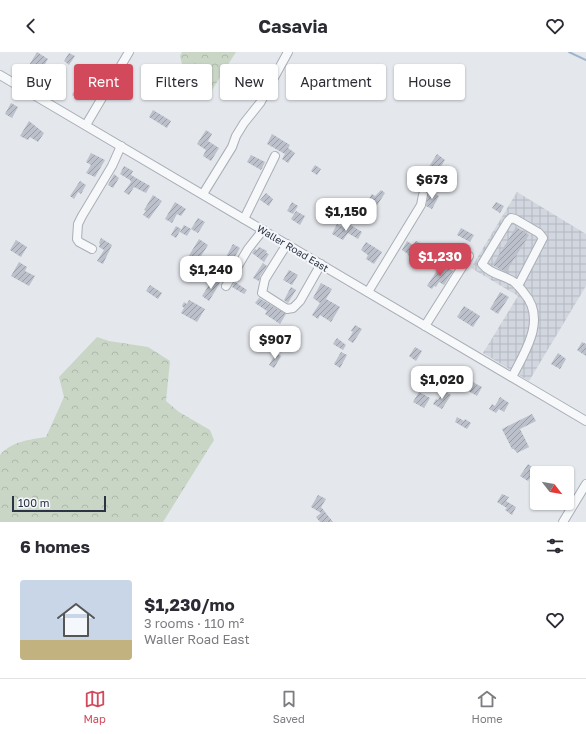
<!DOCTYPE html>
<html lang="en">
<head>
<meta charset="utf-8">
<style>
	:root { --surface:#fff; --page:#f2f2f3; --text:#2b2b33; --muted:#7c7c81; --line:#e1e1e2; --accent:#d1495b }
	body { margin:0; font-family:"Golos Text",sans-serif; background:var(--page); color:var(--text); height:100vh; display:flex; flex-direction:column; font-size:15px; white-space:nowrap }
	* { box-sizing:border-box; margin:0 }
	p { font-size:13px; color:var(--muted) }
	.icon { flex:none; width:22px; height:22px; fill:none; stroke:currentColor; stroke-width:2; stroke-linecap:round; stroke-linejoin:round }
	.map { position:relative; height:470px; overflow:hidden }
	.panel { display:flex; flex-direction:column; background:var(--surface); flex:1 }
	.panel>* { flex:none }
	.guide { position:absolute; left:12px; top:12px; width:562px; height:36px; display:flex; gap:8px }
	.needle { width:26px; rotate:121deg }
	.controls { position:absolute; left:530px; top:414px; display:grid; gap:8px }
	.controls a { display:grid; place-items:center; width:44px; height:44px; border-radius:4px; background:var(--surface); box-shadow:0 1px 3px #0004; font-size:20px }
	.scale { position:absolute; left:12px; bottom:10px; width:94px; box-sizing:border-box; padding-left:4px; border:2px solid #2b3445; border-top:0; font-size:11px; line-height:14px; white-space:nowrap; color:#2b3445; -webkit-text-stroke:3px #f4f6f9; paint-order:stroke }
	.price { position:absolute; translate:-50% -34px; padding:0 9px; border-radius:8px; background:#fff; color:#222; font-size:13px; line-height:26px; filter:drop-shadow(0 1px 2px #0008) }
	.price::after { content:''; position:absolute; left:50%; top:24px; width:12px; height:9px; margin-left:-6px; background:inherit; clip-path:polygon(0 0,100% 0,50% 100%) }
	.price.current { background:var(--accent); color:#fff }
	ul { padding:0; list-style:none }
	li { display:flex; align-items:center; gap:12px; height:100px; padding:0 20px }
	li+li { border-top:1px solid var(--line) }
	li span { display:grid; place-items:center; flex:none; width:112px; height:80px; border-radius:4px; color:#555 }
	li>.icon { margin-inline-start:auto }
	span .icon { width:48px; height:48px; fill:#fffc; stroke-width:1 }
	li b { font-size:17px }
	h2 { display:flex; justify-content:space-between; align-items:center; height:48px; padding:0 20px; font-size:17px }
	.tag { padding:0 14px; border-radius:4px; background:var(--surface); box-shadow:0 1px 3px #0004; font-size:14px; line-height:36px }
	.tag.current { background:var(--accent); color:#fff }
	header { display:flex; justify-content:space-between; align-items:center; height:52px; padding:0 20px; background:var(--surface); font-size:18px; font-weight:700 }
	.dock { display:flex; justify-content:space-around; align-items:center; height:56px; border-top:1px solid var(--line); background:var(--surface); font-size:11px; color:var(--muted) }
	.dock a { display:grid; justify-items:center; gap:2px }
	.dock .current { color:var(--accent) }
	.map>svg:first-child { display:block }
	.industrial { fill:url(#industrial-grid) }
	.forest { fill:url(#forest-crowns) }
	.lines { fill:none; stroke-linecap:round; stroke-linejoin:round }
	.stream { stroke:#9fb4cc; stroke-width:2 }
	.building { fill:url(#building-hatch) }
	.minor-casing { stroke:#a9aeb7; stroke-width:10 }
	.minor { stroke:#f7f8fa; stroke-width:8 }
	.labels { text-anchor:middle; stroke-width:4; stroke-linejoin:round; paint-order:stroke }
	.street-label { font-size:10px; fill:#2b3445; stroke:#f4f6f9 }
</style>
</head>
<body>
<header><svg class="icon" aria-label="back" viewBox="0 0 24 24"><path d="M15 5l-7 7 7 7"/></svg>Casavia<svg class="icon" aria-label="heart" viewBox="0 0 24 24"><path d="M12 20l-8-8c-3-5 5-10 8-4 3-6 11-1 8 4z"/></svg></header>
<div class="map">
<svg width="586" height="470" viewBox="0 0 586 470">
	<defs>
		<pattern id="industrial-grid" width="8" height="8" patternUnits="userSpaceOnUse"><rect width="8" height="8" fill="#d2d6de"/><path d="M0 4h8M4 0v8" fill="none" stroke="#b4b8c0"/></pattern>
		<pattern id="forest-crowns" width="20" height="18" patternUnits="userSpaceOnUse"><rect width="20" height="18" fill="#c9d6c5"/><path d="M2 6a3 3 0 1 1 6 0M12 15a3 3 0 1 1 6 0" fill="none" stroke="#adb8ab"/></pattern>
		<pattern id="building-hatch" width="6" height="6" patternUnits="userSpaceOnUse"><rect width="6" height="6" fill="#bbc0ca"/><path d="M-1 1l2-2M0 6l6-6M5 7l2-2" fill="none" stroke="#989da6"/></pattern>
	</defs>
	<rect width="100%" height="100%" fill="#e4e7ec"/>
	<path class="industrial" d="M517,140L586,182V234L529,329L483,301L518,244L471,216Z"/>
	<g class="forest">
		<path d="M182,0H236L212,38L182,12L180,4Z"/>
		<path d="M97,285L109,289L148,295L170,309L166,349L179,360L210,378L214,388L163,470H0V403C12,389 29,388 46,385L64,345L59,325Z"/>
	</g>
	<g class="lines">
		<path class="stream" d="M569,0L586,8"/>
	</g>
	<g class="building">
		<path d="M37,0L48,7L39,22L28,15Z"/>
		<path d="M69,1L75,4L69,13L64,9Z"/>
		<path d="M57,13L62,17L55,30L47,26L52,18L53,19Z"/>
		<path d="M173,20L184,26L176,39L165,33Z"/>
		<path d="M90,31L99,37L94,45L85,40Z"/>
		<path d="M79,32L87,37L80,48L72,43Z"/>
		<path d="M11,51L18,55L12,66L5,62Z"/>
		<path d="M153,58L171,69L167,76L149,65Z"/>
		<path d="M29,69L44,81L38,90L30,85L28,88L20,84Z"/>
		<path d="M206,78L212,82L208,89L219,96L211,109L203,104L206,98L197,92Z"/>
		<path d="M272,82L290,93L288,96L295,101L288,111L282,107L285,102L267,92Z"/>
		<path d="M91,101L105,108L95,125L86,121L91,113L86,110Z"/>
		<path d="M437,102L445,108L433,127L431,126L423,138L417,134Z"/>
		<path d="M251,103L265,110L261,118L247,110Z"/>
		<path d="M315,113L321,117L317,123L311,119Z"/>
		<path d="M124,114L133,119L131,123L150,134L146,141L134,135L129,143L124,140L131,130L130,128L120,122Z"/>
		<path d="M114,122L119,126L113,136L108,133Z"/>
		<path d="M80,129L86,133L81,142L78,140L74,147L70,144Z"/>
		<path d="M381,138L385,141L376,155L367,150L372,142L375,144Z"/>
		<path d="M430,139L439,144L432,157L426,154L428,143Z"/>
		<path d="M266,141L273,147L269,154L260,148Z"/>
		<path d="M153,143L162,149L149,167L143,163L146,159L144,158Z"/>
		<path d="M175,150L186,157L181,164L177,162L172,171L165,167Z"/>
		<path d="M292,150L298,154L293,162L287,159Z"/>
		<path d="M496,150L504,154L500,161L492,156Z"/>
		<path d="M296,159L305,164L300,173L291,167Z"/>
		<path d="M198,166L205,170L198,181L191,177Z"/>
		<path d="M337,172L346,177L349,172L362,180L358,187L348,181L343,188L332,182Z"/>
		<path d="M184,173L191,177L187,184L180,180Z"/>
		<path d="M176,174L181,177L176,186L171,183Z"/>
		<path d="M516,175L529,183L506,220L493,213Z"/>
		<path d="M461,176L474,183L470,190L457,183Z"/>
		<path d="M101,186L112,193L103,212L97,209L104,198L99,195L100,192L99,191Z"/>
		<path d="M199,187L208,193L196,212L187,207Z"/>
		<path d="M16,188L27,195L21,205L10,198Z"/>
		<path d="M407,189L413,193L416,189L422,192L420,195L427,199L424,203L427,205L424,211L408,203V202L402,198Z"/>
		<path d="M366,190L382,200L374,212L366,207L368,203L361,198Z"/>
		<path d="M233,192L240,196L225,221L219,218Z"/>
		<path d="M259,195L267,199L266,201L269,202L264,210L252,201L255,197L257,198Z"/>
		<path d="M19,210L27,215L25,219L35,224L29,234L11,224Z"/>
		<path d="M263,211L267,214L260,224L259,229L253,226Z"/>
		<path d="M441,212L453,219L444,233L439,230L436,235L434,234L432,237L427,234Z"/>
		<path d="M289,218L298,223L292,233L283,228Z"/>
		<path d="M213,227L220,231L209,249L202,244Z"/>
		<path d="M235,230L247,238L244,242L232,235Z"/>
		<path d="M321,231L332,237L326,247L340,255L331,270L320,263L318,267L312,263L320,251L313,246Z"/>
		<path d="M150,233L162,241L158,247L146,239Z"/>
		<path d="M291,235L296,238L288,251L284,248Z"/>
		<path d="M500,240L509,245L498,262L490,257Z"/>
		<path d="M259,246L286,262L280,272L265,262L267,259L255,251Z"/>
		<path d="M189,248L205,257L197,270L181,261L184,256L182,254L184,250L187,252Z"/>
		<path d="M464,254L480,264L473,275L457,265Z"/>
		<path d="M355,273L362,277L353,291L348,288L353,280L351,279Z"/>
		<path d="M337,286L346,293L343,298L333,292Z"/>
		<path d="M582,290L586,292V304L577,298Z"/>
		<path d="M415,295L422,299L416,309L409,304Z"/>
		<path d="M341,300L347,303L340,316L334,312Z"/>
		<path d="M276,301L281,304L274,316L269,313Z"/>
		<path d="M558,301L566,307L560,317L551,312Z"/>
		<path d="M465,326L482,335L477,344L460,334Z"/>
		<path d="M444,339L451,343L442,357L433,352L436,347L438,348Z"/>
		<path d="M419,340L430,346L424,356L413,350Z"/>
		<path d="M500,345L509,351L504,360L499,357L496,361L489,357L492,352L495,354Z"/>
		<path d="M532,362L536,369L520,377L529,395L517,401L514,397H512L502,377Z"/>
		<path d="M457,365L464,369L465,367L471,371L467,377L455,370Z"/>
		<path d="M528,412L535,417L528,429L520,424Z"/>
		<path d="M502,442L509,445L506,449L516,455L512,463L505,458L507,456L497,450Z"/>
		<path d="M318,443L326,447L321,455L333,470H320L316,465L321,461L311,455Z"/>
	</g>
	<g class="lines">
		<defs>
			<g id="minor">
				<path d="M0,23L586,369"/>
				<path d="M86,73L129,0"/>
				<path d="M203,142L232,95L236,84L244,71L260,51L288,0"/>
				<path d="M244,167L275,104"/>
				<path d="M287,192L265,227L262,241L287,257L293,256L300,249L321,212"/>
				<path d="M92,197L79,190L77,187L78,172L82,164L112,114L121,94"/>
				<path d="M226,234L248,197L263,178"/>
				<path d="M368,240L421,153L423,143"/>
				<path d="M425,274L469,204"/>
				<path d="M512,325C525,300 547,267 524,241C521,237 518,233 514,230C504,223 490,222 482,212L508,169L511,166L515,167L539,181L543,186L518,234"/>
				<path d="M563,470L586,432"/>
			</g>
		</defs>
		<use href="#minor" class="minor-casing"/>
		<use href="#minor" class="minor"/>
	</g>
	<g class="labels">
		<g class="street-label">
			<text transform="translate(293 196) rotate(31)" y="4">Waller Road East</text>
		</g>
	</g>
</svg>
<div class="controls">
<a><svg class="needle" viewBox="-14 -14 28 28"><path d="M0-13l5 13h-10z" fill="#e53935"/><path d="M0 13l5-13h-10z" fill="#7c7c81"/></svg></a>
</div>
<div class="scale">100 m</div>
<b class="price" style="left:432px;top:148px">$673</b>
<b class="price" style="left:346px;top:180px">$1,150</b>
<b class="price current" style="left:440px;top:225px">$1,230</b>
<b class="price" style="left:211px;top:238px">$1,240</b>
<b class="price" style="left:275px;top:308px">$907</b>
<b class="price" style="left:442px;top:348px">$1,020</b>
<div class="guide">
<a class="tag">Buy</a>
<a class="tag current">Rent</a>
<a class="tag">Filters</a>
<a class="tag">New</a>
<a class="tag">Apartment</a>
<a class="tag">House</a>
</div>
</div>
<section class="panel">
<h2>6 homes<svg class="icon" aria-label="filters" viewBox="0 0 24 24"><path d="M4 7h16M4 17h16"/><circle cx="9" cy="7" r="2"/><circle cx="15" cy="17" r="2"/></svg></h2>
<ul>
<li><span style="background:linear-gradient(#c9d6e8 75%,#c2b280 0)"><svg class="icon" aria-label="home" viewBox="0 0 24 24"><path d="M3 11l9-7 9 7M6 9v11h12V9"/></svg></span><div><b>$1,230/mo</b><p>3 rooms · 110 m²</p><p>Waller Road East</p></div><svg class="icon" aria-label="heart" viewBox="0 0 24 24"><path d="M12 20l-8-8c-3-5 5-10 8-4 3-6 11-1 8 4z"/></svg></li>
</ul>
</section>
<nav class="dock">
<a class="current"><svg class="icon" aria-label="map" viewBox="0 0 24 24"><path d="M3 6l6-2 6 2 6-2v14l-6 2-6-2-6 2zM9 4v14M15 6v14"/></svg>Map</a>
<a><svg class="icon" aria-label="saved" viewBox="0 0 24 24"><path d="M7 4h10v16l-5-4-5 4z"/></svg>Saved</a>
<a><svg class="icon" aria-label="home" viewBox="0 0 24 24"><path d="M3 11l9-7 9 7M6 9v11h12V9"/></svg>Home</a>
</nav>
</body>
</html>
